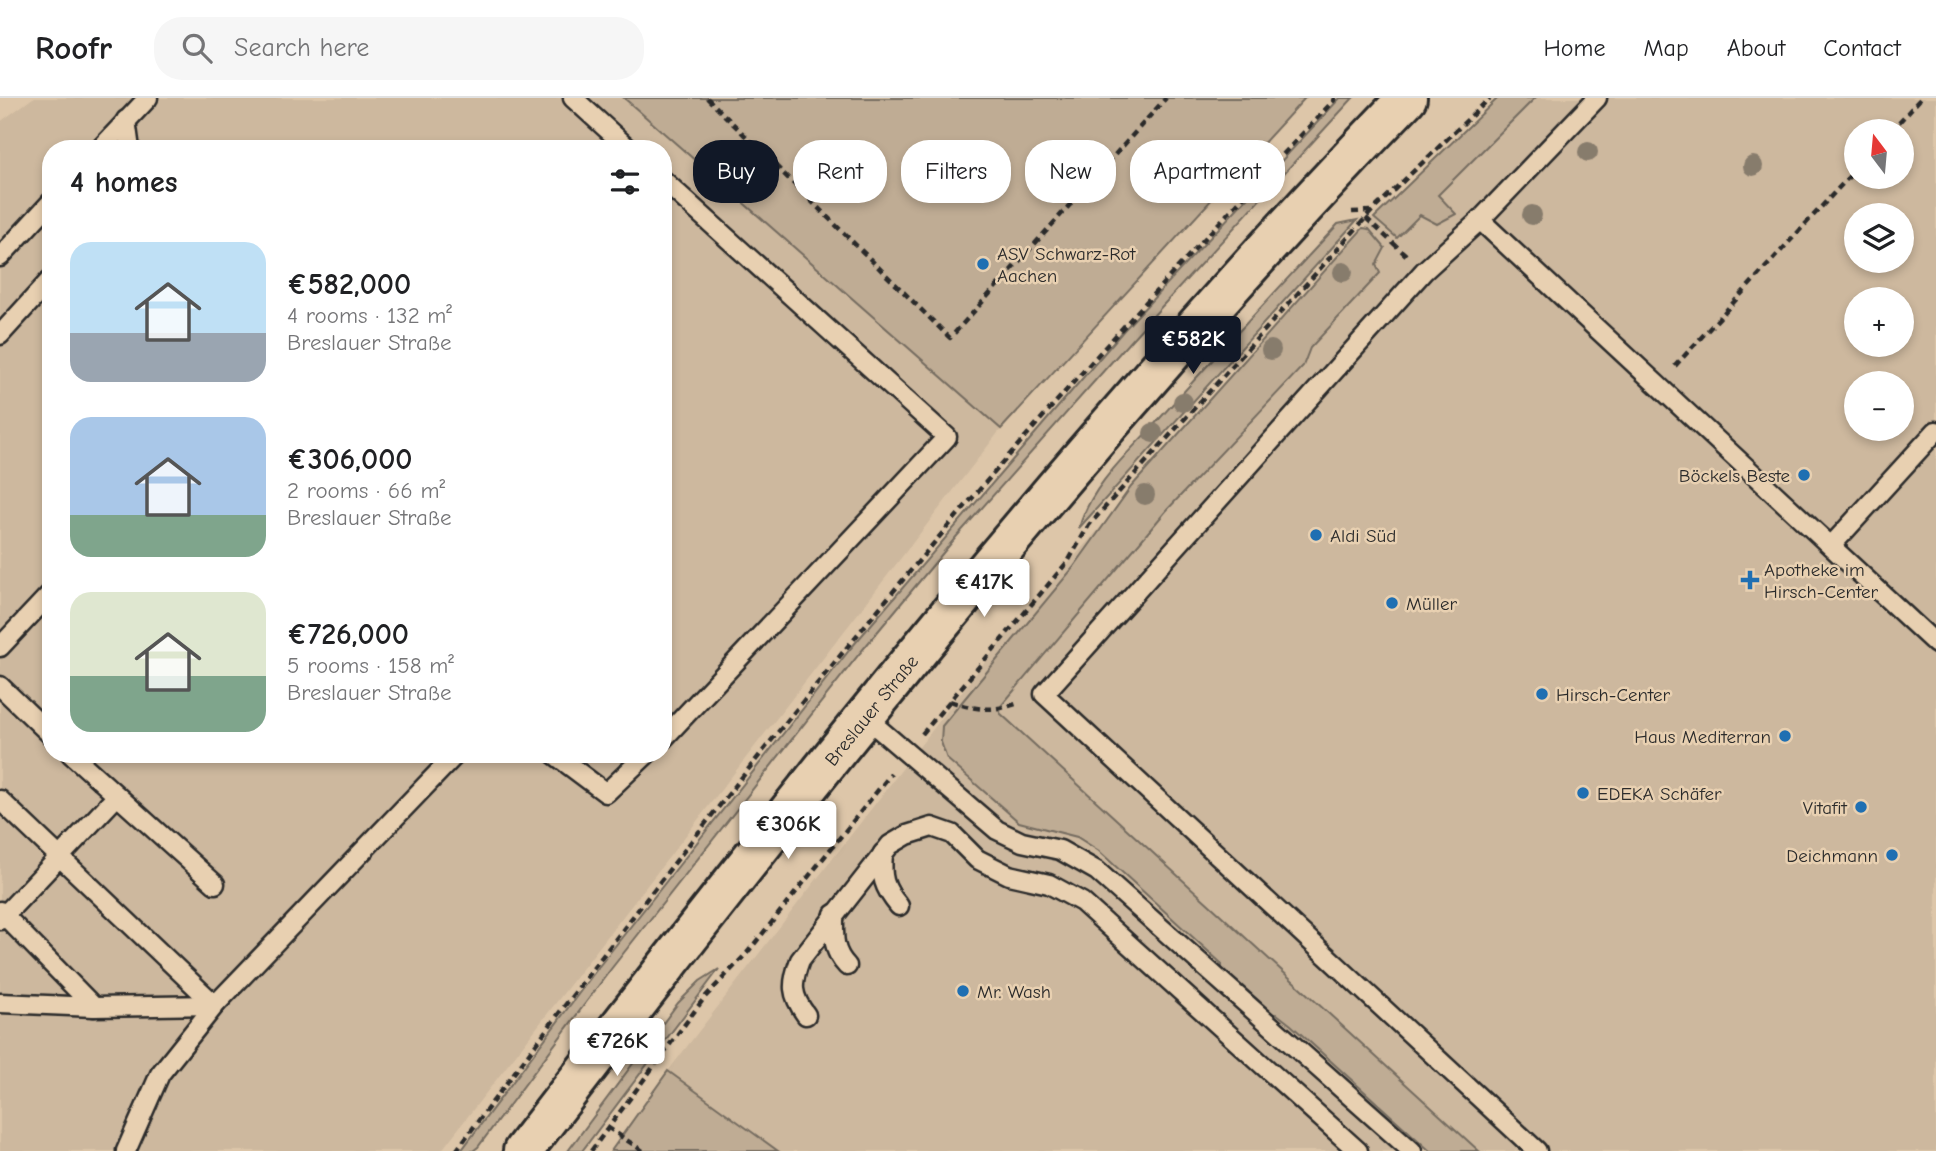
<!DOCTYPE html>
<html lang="en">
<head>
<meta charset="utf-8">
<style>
	:root { --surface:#fff; --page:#f6f6f6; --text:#202124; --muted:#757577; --line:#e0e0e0; --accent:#111827 }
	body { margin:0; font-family:"Comic Neue",sans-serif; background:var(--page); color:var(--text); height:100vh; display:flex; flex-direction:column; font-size:26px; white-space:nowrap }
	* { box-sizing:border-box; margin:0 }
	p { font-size:23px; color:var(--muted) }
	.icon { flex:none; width:38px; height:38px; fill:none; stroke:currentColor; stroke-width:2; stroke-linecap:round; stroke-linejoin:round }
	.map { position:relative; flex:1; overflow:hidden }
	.drawer { position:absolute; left:42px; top:42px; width:630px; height:623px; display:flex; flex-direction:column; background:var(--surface); border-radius:28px; box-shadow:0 4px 10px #0003 }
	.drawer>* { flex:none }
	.guide { position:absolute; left:693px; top:42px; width:665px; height:63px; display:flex; gap:14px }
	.needle { width:46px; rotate:344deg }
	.tools { position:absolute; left:1844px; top:21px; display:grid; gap:14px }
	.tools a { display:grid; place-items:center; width:70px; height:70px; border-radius:50%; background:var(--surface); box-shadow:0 4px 10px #0003; font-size:35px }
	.price { position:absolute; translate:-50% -60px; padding:0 16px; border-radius:7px; background:#fff; color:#222; font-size:23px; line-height:46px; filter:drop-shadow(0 2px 4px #0008) }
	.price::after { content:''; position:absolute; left:50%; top:42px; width:21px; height:16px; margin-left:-10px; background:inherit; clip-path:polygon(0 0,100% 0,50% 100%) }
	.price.selected { background:var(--accent); color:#fff }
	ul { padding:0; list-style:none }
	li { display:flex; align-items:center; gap:21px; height:175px; padding:0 28px }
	li span { display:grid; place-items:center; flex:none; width:196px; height:140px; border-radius:21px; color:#555 }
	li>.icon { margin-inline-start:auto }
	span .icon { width:84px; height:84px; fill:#fffc; stroke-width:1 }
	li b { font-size:30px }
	h2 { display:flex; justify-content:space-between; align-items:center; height:84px; padding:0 28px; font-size:30px }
	.tag { padding:0 24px; border-radius:28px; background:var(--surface); box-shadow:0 4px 10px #0003; font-size:24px; line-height:63px }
	.tag.selected { background:var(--accent); color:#fff }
	header { display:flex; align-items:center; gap:42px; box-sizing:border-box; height:98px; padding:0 35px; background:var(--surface); border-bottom:2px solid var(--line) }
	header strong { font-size:33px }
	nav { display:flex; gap:38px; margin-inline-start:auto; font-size:24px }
	.search { width:490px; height:63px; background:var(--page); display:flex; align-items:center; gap:18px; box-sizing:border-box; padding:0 24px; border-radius:28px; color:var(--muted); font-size:26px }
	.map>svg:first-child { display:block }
	.built { fill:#cdb89e; fill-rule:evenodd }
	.green { fill:#bfac94; stroke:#756c60; stroke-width:2 }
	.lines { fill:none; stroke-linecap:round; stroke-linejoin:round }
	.lane-casing { stroke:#2b2b2b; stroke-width:23 }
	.secondary-casing { stroke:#2b2b2b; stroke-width:44 }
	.path { stroke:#2b2b2b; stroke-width:4.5; stroke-dasharray:7 5; stroke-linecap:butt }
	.lane { stroke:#e8d0b1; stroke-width:18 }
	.secondary { stroke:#e8d0b1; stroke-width:38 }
	.tree { fill:#877b6c }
	.poi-dot { fill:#1f6fb2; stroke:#e8d0b1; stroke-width:2.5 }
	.labels { text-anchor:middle; stroke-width:5; stroke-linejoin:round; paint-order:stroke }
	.poi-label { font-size:19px; fill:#2b2b2b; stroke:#e8d0b1; text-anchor:start }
	.street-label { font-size:19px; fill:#2b2b2b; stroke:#e8d0b1 }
</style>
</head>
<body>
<header>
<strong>Roofr</strong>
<div class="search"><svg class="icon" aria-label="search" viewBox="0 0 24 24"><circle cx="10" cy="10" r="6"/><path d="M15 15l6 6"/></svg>Search here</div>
<nav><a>Home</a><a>Map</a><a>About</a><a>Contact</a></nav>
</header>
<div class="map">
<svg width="1936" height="1053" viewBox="0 0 1936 1053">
	<rect width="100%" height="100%" fill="#ddc6a9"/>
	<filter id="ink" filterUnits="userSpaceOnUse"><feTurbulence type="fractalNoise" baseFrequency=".0143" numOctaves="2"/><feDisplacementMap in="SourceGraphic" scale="14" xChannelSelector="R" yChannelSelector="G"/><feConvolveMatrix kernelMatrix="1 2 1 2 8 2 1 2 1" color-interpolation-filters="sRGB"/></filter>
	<g filter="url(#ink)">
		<g class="built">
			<path d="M33,0H623L1001,331L441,1053H0V24ZM51,51H663V656H51Z"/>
			<path d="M1498,0H1936V1053H778L668,973L1013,528L1374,120ZM1857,33H1902V79H1857ZM1857,117H1902V163H1857ZM1857,201H1902V247H1857ZM1857,285H1902V331H1857Z"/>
		</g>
		<g class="green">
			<path d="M624,0H1305L1001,331Z"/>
			<path d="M1340,0H1353L1132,241L957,438L860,555L611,871L478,1049L473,1053H461L600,867L851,550L1124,232Z"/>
			<path d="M1498,0H1535L1438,97L1456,116L1437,126L1420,117L1397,140L1374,120Z"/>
			<path d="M1357,122L1079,430C1092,385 1131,353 1161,319C1219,254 1279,190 1338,126Z"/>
			<path d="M1363,130L1369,131L1385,150L1376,167L1380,175L1310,250L1303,268L1166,413L1001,608L1000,615L1479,1053H1430L1291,927L1277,916L1267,917L1222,874V866L1099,753L1077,739L1019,724L947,661L941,644L942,628L1073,470L1131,389Z"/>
			<path d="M719,871L582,1053H568L678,905L700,883Z"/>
			<path d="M668,973L778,1053H611Z"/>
		</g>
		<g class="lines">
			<defs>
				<g id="lane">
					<path d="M573,0L629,51"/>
					<path d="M126,22L130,51"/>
					<path d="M100,51L148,0"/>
					<path d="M663,82L947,339L663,641"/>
					<path d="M1480,122L1936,546"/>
					<path d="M0,159L51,104"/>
					<path d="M0,237L51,181"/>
					<path d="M1831,448L1936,333"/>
					<path d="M0,549L51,495"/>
					<path d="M0,588L51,637"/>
					<path d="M865,619L997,732L1022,744L1060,752L1097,773L1412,1053"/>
					<path d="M71,656L215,786"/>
					<path d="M554,656L606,695L647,656"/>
					<path d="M0,702L215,907"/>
					<path d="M883,755C881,779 883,789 899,808"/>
					<path d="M0,813L94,909"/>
					<path d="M834,816C834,838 832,852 847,868"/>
					<path d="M0,822L116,699"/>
					<path d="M0,905L94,909L215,907"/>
					<path d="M806,917C791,897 791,886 800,862L890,747L907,737L932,729L952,736L977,761L1009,777L1049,786L1082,804L1358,1053"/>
					<path d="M126,1053L160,976L215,907L456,656"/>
					<path d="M1537,1053L1044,596L1424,173L1480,122L1597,0"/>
				</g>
				<path id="secondary" d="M523,1053C802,690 1089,330 1407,0"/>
			</defs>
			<use href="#lane" class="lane-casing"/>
			<use href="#secondary" class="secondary-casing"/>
			<g class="path">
				<path d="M707,0L950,240L1166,0"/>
				<path d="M1891,33L1921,0"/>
				<path d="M1352,114L1371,113"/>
				<path d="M1366,120L1406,157"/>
				<path d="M1675,268L1857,70"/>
				<path d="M950,603C975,612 994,614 1019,605"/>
				<path d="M922,636L1069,462L1089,427L1372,113L1490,0"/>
				<path d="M607,1029L643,1053"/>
				<path d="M456,1053C635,811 821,573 1019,346C1122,228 1229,114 1336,0"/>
				<path d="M591,1053L705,899L747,855L891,676"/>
			</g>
			<use href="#lane" class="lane"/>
			<use href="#secondary" class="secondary"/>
		</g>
		<g class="tree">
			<circle cx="1588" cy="54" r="10"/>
			<circle cx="1753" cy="68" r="10"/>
			<circle cx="1532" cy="117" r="10"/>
			<circle cx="1343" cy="174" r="10"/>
			<circle cx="1271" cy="252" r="10"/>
			<circle cx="1183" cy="304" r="10"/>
			<circle cx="1153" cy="335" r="10"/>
			<circle cx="1145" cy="397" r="10"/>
		</g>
	</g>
	<g class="poi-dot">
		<circle cx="983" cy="166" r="7"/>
		<circle cx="1804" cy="377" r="7"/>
		<circle cx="1316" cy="437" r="7"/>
		<path d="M1746.5 471.5h7v7h7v7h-7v7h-7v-7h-7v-7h7z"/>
		<circle cx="1392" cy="505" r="7"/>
		<circle cx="1542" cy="596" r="7"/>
		<circle cx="1785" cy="638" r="7"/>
		<circle cx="1583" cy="695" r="7"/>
		<circle cx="1861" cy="709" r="7"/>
		<circle cx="1892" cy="757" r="7"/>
		<circle cx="963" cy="893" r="7"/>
	</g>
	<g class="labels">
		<g class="poi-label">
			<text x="997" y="162">ASV Schwarz-Rot<tspan x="997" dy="22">Aachen</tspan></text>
			<text x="1790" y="384" text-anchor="end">Böckels Beste</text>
			<text x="1330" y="444">Aldi Süd</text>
			<text x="1764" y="478">Apotheke im<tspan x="1764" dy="22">Hirsch-Center</tspan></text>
			<text x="1406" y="512">Müller</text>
			<text x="1556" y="603">Hirsch-Center</text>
			<text x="1771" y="645" text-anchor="end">Haus Mediterran</text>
			<text x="1597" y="702">EDEKA Schäfer</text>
			<text x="1847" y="716" text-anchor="end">Vitafit</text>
			<text x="1878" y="764" text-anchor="end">Deichmann</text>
			<text x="977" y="900">Mr. Wash</text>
		</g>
		<g class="street-label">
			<text transform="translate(871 612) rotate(-51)" y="7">Breslauer Straße</text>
		</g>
	</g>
</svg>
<div class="tools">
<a><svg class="needle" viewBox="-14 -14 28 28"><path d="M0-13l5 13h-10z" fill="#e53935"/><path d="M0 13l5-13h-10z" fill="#757577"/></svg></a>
<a><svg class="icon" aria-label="layers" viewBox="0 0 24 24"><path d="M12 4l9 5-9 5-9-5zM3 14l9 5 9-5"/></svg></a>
<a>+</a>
<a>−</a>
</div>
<b class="price selected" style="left:1193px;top:278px">€582K</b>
<b class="price" style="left:984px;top:521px">€417K</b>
<b class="price" style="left:788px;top:763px">€306K</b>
<b class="price" style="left:617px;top:980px">€726K</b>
<div class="guide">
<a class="tag selected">Buy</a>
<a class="tag">Rent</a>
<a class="tag">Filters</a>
<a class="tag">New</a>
<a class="tag">Apartment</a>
</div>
<section class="drawer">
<h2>4 homes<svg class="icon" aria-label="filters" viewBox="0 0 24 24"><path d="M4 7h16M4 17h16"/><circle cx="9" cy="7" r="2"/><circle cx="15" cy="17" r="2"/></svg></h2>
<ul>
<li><span style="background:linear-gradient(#bfe0f5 65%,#9aa5b1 0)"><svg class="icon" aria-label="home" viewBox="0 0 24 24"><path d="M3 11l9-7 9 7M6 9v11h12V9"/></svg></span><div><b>€582,000</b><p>4 rooms · 132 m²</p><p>Breslauer Straße</p></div></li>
<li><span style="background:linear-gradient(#a9c7e8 70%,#7fa58c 0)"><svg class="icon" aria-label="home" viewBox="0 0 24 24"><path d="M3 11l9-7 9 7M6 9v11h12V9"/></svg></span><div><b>€306,000</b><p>2 rooms · 66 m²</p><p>Breslauer Straße</p></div></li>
<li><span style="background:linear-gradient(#dfe7d0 60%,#7fa58c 0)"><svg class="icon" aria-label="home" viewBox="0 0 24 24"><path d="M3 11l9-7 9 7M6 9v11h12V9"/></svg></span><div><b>€726,000</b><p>5 rooms · 158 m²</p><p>Breslauer Straße</p></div></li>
</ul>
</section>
</div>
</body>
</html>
